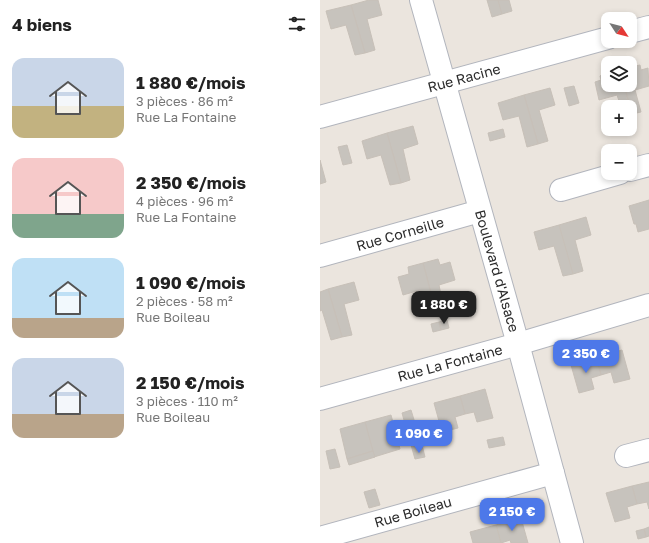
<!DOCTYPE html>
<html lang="fr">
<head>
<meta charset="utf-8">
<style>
	:root { --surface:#fff; --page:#f2f2f2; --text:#222; --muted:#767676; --accent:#4d78e9 }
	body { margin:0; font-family:"Golos Text",sans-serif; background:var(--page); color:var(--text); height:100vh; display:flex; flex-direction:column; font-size:15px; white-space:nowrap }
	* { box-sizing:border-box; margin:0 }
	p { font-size:13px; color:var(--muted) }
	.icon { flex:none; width:22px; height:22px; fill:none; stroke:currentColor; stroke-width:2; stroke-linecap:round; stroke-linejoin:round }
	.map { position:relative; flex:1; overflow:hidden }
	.side { display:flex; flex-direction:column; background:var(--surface); width:320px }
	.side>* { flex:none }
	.needle { width:26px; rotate:126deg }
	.controls { position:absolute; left:281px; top:12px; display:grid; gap:8px }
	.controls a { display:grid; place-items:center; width:36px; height:36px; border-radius:8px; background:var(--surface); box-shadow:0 2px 6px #0003; font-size:20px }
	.price { position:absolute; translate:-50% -34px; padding:0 9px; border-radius:8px; background:var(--accent); color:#fff; font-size:13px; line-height:26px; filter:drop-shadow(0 1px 2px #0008) }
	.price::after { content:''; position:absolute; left:50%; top:24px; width:12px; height:9px; margin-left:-6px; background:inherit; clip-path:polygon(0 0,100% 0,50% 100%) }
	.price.current { background:#222; color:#fff }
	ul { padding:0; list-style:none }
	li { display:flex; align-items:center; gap:12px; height:100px; padding:0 12px }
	li span { display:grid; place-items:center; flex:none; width:112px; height:80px; border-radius:12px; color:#555 }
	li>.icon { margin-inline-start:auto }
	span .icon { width:48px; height:48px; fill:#fffc; stroke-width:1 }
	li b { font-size:17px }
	h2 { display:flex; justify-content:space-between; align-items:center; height:48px; padding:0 12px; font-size:17px }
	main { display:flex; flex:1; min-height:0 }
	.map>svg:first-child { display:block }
	.building { fill:#c7c3bd; stroke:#c7c0b8 }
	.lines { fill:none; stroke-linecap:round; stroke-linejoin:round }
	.street-casing { stroke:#b2b5bd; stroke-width:24 }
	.street { stroke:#fff; stroke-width:22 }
	.labels { text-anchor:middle; stroke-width:4; stroke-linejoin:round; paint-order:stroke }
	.street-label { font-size:14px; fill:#2b2b2b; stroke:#fff }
</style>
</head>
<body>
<main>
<section class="side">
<h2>4 biens<svg class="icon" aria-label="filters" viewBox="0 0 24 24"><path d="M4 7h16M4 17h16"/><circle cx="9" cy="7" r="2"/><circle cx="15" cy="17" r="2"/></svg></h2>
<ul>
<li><span style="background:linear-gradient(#c9d6e8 60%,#c2b280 0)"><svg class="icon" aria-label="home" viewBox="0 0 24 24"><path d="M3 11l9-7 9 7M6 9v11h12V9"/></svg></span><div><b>1 880 €/mois</b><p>3 pièces · 86 m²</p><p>Rue La Fontaine</p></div></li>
<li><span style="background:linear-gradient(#f6c9c9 70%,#7fa58c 0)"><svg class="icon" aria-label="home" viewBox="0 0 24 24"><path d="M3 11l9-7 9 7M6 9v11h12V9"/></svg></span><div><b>2 350 €/mois</b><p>4 pièces · 96 m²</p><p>Rue La Fontaine</p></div></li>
<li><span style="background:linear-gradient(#bfe0f5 75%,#b9a48a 0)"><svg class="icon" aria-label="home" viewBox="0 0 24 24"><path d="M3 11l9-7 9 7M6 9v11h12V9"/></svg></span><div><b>1 090 €/mois</b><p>2 pièces · 58 m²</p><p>Rue Boileau</p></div></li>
<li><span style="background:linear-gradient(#c9d6e8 70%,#b9a48a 0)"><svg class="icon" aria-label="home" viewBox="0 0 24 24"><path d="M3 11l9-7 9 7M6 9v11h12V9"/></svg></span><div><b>2 150 €/mois</b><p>3 pièces · 110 m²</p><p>Rue Boileau</p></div></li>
</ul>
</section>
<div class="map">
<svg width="329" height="543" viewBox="0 0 329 543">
	<rect width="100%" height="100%" fill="#ebe5de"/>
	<g class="building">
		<path d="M49,0H58L62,15L47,19L55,50L45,53L31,5Z"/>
		<path d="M167,0H178L182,14L172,17Z"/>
		<path d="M178,0H189L192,11L182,14Z"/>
		<path d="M31,5L45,53L35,55L26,25L11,29L6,11Z"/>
		<path d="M314,65L315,66L320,65L321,70L328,68L329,86L315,90L321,112L312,114L304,85H310V66Z"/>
		<path d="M285,73H288V85H304L310,107H301L297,95L279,100L275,82L281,80L280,76Z"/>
		<path d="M254,86L259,103L249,106L244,88Z"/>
		<path d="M230,88L235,105L219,110L228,141L218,144L204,95Z"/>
		<path d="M204,95L218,144L207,147L199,116L183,120L178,103Z"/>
		<path d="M93,126L98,144L83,149L90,180L81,183L67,133Z"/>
		<path d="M183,129L185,137L170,141L168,133Z"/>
		<path d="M67,133L81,183L70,185L61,155L47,159L42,141Z"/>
		<path d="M27,145L32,163L23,165L18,147Z"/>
		<path d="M0,160L6,182L0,184Z"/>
		<path d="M329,200V229L318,232L316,224H314L309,206Z"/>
		<path d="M266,217L271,235L255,240L263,271L253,274L239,225Z"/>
		<path d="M239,225L253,274L243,276L234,246L219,250L214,232Z"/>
		<path d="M118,259L120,265L130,262L135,280L119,285L121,295L112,297L103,263Z"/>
		<path d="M103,263L112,297L103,299L100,290L83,295L78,277L89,274L88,267Z"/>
		<path d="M34,282L39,300L24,304L32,335L22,337L8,289Z"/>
		<path d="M8,289L22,337L11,340L2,310L0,311V292Z"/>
		<path d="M127,320L129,328L121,330L119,322Z"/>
		<path d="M119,322L121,330L113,332L111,324Z"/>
		<path d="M302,350L310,379L294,383L291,372L281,375L276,357Z"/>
		<path d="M276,357L281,375L271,378L274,389L259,393L251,365Z"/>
		<path d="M165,389L173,418L157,422L154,412L145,414L140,396Z"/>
		<path d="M140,396L145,414L135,417L138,428L122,432L114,403Z"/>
		<path d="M91,410L103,449L93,452L82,413Z"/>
		<path d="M71,415L80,449L54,457L45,422Z"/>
		<path d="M45,422L53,451L27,459L20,429Z"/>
		<path d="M183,437L185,445L169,448L167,440Z"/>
		<path d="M15,449L20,467L10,469L6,451Z"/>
		<path d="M103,449L105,457L95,459L93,452Z"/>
		<path d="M53,451L55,457L29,465L27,459Z"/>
		<path d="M329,482V509L327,502L317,504L312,486Z"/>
		<path d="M312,486L317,504L307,507L310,518L295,522L286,493Z"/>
		<path d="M55,489L60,505L49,508L44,492Z"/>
		<path d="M201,518L208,543H191L190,540L181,543L176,525Z"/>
		<path d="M176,525L181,543H153L150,532Z"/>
		<path d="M329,527V536L326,537L324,529Z"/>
		<path d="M324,529L326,537L318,539L316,531Z"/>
	</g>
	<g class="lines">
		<defs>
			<g id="street">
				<path d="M101,0L198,344L252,543"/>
				<path d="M310,32L329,27"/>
				<path d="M0,117L288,38"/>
				<path d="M310,170L329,165"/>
				<path d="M241,190L300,173"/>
				<path d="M0,256L160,211"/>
				<path d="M0,399L198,344L329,305"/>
				<path d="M306,456L329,450"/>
				<path d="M0,538L233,473"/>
			</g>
		</defs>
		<use href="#street" class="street-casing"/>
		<use href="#street" class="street"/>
	</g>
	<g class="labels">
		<g class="street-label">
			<text transform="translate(144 78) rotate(-15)" y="5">Rue Racine</text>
			<text transform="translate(80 234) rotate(-16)" y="5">Rue Corneille</text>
			<text transform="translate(177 271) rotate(74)" y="5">Boulevard d'Alsace</text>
			<text transform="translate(130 363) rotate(-15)" y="5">Rue La Fontaine</text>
			<text transform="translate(93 512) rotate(-16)" y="5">Rue Boileau</text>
		</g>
	</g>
</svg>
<div class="controls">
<a><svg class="needle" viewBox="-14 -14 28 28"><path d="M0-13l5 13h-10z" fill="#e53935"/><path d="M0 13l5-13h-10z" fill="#767676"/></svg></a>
<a><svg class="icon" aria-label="layers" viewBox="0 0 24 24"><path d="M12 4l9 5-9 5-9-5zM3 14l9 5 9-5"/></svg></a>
<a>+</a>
<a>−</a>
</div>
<b class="price current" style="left:124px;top:325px">1 880 €</b>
<b class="price" style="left:266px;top:374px">2 350 €</b>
<b class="price" style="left:99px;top:454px">1 090 €</b>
<b class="price" style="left:192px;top:532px">2 150 €</b>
</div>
</main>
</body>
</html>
